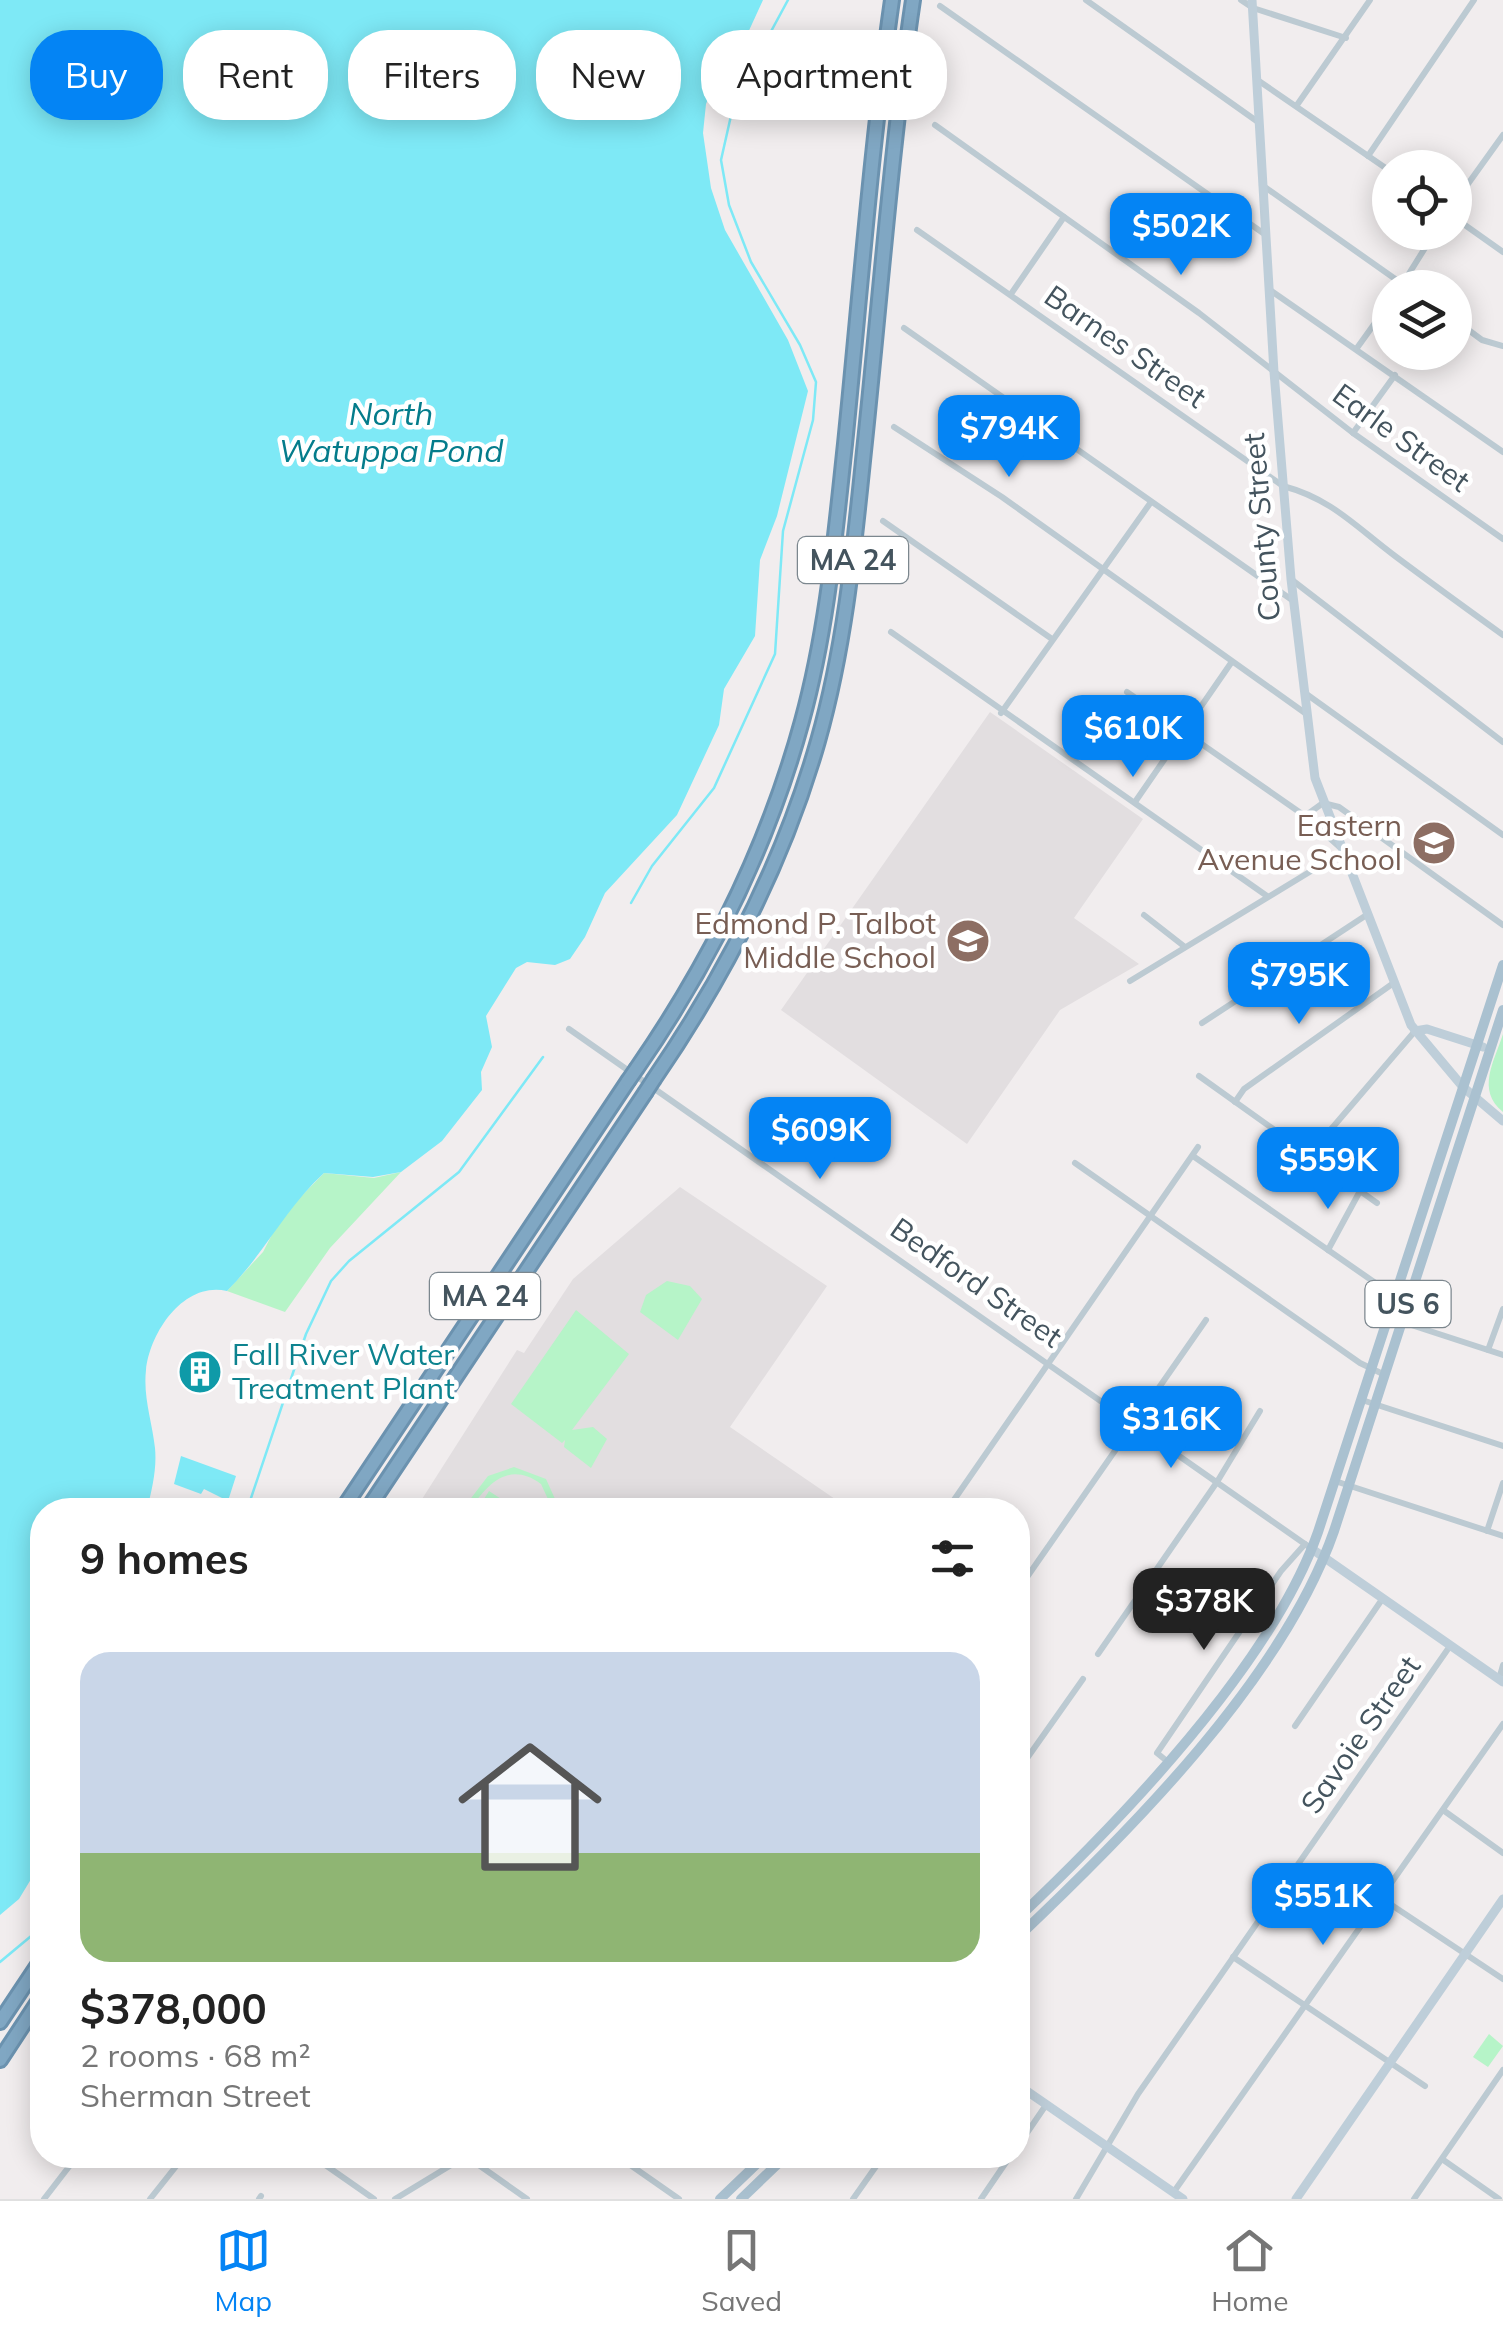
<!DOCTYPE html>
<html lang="en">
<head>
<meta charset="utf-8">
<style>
	:root { --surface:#fff; --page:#f2f2f2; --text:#222; --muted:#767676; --line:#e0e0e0; --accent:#0484f4 }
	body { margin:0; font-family:Mulish,sans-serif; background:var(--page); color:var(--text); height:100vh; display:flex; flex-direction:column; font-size:38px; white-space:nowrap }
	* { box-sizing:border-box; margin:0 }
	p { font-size:32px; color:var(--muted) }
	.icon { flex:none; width:55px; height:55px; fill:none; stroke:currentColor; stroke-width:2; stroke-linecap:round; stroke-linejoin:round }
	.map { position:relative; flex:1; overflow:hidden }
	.panel { position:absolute; left:30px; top:1498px; width:1000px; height:670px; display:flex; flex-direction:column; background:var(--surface); border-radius:40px; box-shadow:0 5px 25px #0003 }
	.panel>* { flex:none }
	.hud { position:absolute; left:30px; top:30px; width:1000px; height:90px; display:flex; gap:20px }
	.controls { position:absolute; left:1372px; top:150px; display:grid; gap:20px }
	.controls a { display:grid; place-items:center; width:100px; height:100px; border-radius:50%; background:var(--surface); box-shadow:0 5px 25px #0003; font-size:50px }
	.price { position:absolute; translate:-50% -85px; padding:0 22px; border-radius:20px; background:var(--accent); color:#fff; font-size:32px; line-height:65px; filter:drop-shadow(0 2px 5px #0008) }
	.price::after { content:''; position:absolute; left:50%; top:60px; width:30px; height:22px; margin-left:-15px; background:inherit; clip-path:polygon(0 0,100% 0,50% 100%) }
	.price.on { background:#222; color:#fff }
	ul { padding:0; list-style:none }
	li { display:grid; align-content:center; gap:20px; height:530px; padding:0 50px }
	li span { display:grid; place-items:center; height:310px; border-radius:30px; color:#555 }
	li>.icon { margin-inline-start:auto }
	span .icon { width:180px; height:180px; fill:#fffc; stroke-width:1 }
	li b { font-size:42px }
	h2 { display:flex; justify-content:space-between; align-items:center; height:120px; padding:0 50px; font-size:42px }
	.tag { padding:0 35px; border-radius:40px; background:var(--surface); box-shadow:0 5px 25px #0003; font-size:35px; line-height:90px }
	.tag.on { background:var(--accent); color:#fff }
	.tab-bar { display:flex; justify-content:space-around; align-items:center; height:140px; border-top:2px solid var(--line); background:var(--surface); font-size:28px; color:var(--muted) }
	.tab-bar a { display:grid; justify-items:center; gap:5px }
	.tab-bar .on { color:var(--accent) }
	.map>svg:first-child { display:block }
	.education { fill:#e2dee0 }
	.green { fill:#b6f4c8 }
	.water { fill:#7ee9f6 }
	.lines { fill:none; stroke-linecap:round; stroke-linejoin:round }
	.stream { stroke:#7ee9f6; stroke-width:2.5 }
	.highway-casing { stroke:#6b92af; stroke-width:18 }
	.street { stroke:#bccad2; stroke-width:6 }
	.secondary { stroke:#beced9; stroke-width:9 }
	.primary { stroke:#aac1d0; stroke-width:10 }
	.highway { stroke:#80a7c3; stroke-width:12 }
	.highway-bridge-casing { stroke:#6b92af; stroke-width:18; stroke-linecap:butt }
	.highway-bridge { stroke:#80a7c3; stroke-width:12 }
	.labels { text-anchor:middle; stroke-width:9; stroke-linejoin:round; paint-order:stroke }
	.shield { fill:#fff; stroke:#7c878e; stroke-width:2.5 }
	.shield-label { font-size:28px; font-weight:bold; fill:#44545e }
	.street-label { font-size:30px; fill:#44545e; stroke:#fff }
	.education-label { font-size:30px; fill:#785e54; stroke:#fff; text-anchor:end }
	.culture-label { font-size:30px; fill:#0d838f; stroke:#fff; text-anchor:start }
	.water-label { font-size:32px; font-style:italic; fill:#047c8b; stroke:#fff }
</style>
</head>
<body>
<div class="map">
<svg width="1503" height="2199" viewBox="0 0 1503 2199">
	<rect width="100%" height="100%" fill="#f1edee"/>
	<g class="education">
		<path d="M990,712L1143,819L1074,918L1139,964L1060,1010L967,1144L781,1010Z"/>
		<path d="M680,1187L827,1286L730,1427L851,1510H415L517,1350L524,1353L573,1279Z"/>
	</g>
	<g class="green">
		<path d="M1503,1034V1112C1476,1090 1494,1062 1503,1034Z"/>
		<path d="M401,1172L330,1248L285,1312L227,1291L263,1252L281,1217L324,1173L374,1178Z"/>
		<path d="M667,1281L690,1286L702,1299L678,1340L640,1312L646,1295Z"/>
		<path d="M576,1310L629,1354L572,1430L593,1427L607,1439L591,1468L564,1447L565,1440L562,1443L511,1404Z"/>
		<path d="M514,1467L546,1479L560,1510H553L541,1484C509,1461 488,1483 470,1510H462L488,1476Z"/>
		<path d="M489,1491L518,1510H477Z"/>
		<path d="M1489,2034L1503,2046L1488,2067L1473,2057Z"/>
	</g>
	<g class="water">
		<path d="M0,0H763L741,48L713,86L706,104L703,133L711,188L725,230L788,340L808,391L777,516L760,560L755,636L724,689L719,725L677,815L605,893L585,937L570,959L555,965L527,962L516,968L486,1016L492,1047L481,1072L482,1090L442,1141L401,1172L373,1177L324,1173C285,1209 264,1254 227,1291C184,1281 150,1332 146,1370C143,1397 152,1421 155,1448C157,1469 152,1489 147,1510H42V1861L19,1899L0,1915Z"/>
		<path d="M181,1456L236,1476L228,1501L204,1489L201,1494L174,1484Z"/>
	</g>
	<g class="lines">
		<g class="stream">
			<path d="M631,903L652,866L714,788L775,654L783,531L813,420L816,382L800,345L751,262L729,205L721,160L735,98L788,0"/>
			<path d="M247,1510L306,1334L331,1281L349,1261L459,1172L543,1057"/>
			<path d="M0,1962L42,1927"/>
		</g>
		<defs>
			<g id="highway">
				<path d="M637,1068C711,961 768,846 802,721C827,630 835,537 845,444C860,296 871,147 892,0"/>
				<path d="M654,1079C726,974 783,864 818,741C845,646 854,549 864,451C880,301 891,149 913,0"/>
				<path d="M342,1510L628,1081"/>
				<path d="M367,1510L645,1093"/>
				<path d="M0,2022L42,1959"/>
				<path d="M0,2060L42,1996"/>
			</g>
		</defs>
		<use href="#highway" class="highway-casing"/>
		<g class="street">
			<path d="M1086,0L1258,122"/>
			<path d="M1241,0L1253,8L1346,38"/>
			<path d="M940,6L1263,233"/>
			<path d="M1256,79L1390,171"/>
			<path d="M1297,105L1370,0"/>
			<path d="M935,125L1199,313L1353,433L1503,539"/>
			<path d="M1368,156L1474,0"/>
			<path d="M1262,185L1408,288"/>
			<path d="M1455,202L1503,135"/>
			<path d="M1455,218L1503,252"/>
			<path d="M917,230L1283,486C1332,499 1356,527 1395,556C1431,583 1467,609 1503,635"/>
			<path d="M1400,288L1435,232"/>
			<path d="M1270,290L1503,452"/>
			<path d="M1011,294L1064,217"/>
			<path d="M1455,320L1482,340L1503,346"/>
			<path d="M904,328L1292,600"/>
			<path d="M1357,348L1390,302"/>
			<path d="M894,427L1002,497L1305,713"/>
			<path d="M1353,433L1395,375"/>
			<path d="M883,521L1052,639"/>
			<path d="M1292,580L1503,742"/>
			<path d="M891,632L1267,896"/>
			<path d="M1127,692L1305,816L1344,851L1130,981"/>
			<path d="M1305,693L1503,835"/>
			<path d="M1001,713L1151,502"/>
			<path d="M1135,802L1231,663"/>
			<path d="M1305,816L1323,803L1339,807L1503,925"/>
			<path d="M1144,915L1185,947"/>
			<path d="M1202,1023L1368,914"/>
			<path d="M569,1029L1312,1549"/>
			<path d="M1199,1076L1377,1203"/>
			<path d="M1235,1102L1244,1089L1395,982"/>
			<path d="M1309,1155L1415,1031"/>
			<path d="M1193,1156L1387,1291L1408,1301"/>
			<path d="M1075,1163L1360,1363L1385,1375"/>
			<path d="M1328,1250L1360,1191"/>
			<path d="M1399,1321L1503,1355"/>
			<path d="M1488,1350L1503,1309"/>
			<path d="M1362,1400L1503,1446"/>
			<path d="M1335,1481L1503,1536"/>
			<path d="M947,1510L1198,1147"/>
			<path d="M1487,1531L1503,1483"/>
			<path d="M1018,1590L1206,1320"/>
			<path d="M1098,1654L1217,1482L1260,1411"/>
			<path d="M1499,1679L1503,1665"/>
			<path d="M1295,1726L1383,1598"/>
			<path d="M1168,1762L1157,1753L1281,1571L1305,1544"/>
			<path d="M1018,1771L1083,1679"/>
			<path d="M1443,1810L1503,1853"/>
			<path d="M1381,1898L1503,1979"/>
			<path d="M1233,1957L1425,2086"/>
			<path d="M1018,2146L1046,2105"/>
			<path d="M311,2155L374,2199"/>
			<path d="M616,2155L679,2199"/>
			<path d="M466,2156L527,2199"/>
			<path d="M1442,2159L1499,2199"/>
			<path d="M1173,2193L1503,1724"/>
			<path d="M44,2199L78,2155"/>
			<path d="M150,2199L185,2155"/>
			<path d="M259,2199L261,2196"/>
			<path d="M395,2199L466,2156"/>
			<path d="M853,2199L884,2155"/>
			<path d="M981,2199L1011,2155"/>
			<path d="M1076,2199L1138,2094L1450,1646"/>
			<path d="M1414,2199L1503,2070"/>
		</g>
		<g class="secondary">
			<path d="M1252,0L1274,372L1291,579L1315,778L1411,1025L1463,1087L1503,1121"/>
			<path d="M1415,1031L1427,1029L1483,1047"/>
			<path d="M1312,1549L1503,1682"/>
			<path d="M1018,2085L1183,2199"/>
			<path d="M1296,2199L1503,1899"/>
		</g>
		<g class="primary">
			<path d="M1018,1918C1120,1821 1271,1666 1318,1532L1503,965"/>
			<path d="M1018,1937C1130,1831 1283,1678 1334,1531L1503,1010"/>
			<path d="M720,2199L766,2155"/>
			<path d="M741,2199L787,2155"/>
		</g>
		<use href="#highway" class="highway"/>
		<defs>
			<g id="highway-bridge">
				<path d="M628,1081L637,1068"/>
				<path d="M645,1093L654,1079"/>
			</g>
		</defs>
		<use href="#highway-bridge" class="highway-bridge-casing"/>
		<use href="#highway-bridge" class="highway-bridge"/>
	</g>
	<defs>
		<symbol id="school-disc" viewBox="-11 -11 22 22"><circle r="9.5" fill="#8d6e63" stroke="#fff"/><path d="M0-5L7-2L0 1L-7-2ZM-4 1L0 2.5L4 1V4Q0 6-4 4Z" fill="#fff"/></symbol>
		<symbol id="building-disc" viewBox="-11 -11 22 22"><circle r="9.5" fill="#0f9aa8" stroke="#fff"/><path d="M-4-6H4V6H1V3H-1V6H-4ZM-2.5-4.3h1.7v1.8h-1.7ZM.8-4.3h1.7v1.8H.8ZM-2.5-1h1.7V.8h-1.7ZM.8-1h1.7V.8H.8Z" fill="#fff"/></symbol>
	</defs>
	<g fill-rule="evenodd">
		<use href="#school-disc" x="1409" y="818" width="50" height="50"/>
		<use href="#school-disc" x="943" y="916" width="50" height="50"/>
		<use href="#building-disc" x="175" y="1347" width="50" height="50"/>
	</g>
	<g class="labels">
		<g class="shield">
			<rect x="798" y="537" width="110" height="46" rx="8"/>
			<rect x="430" y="1273" width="110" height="46" rx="8"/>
			<rect x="1365.5" y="1281" width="85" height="46" rx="8"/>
		</g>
		<g class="shield-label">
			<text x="853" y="570">MA 24</text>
			<text x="485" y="1306">MA 24</text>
			<text x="1408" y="1314">US 6</text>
		</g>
		<g class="street-label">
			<text transform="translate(1125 347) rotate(35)" y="10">Barnes Street</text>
			<text transform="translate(1401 438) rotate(36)" y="10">Earle Street</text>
			<text transform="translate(1262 527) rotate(-95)" y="10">County Street</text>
			<text transform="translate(976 1283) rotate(35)" y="10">Bedford Street</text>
			<text transform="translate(1361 1735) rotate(-55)" y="10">Savoie Street</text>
		</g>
		<g class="education-label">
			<text x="1402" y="836">Eastern<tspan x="1402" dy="34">Avenue School</tspan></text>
			<text x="936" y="934">Edmond P. Talbot<tspan x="936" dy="34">Middle School</tspan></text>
		</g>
		<g class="culture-label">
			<text x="232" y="1365">Fall River Water<tspan x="232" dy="34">Treatment Plant</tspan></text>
		</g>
		<g class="water-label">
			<text x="391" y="425">North<tspan x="391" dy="37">Watuppa Pond</tspan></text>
		</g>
	</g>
</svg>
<div class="controls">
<a><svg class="icon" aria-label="locate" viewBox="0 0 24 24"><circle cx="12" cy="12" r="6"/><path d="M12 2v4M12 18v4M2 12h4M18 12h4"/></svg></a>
<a><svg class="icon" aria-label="layers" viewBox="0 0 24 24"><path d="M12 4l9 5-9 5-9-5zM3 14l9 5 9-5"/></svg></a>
</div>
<b class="price" style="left:1181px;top:278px">$502K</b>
<b class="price" style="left:1009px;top:480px">$794K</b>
<b class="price" style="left:1133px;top:780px">$610K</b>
<b class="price" style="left:1299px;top:1027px">$795K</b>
<b class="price" style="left:820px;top:1182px">$609K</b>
<b class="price" style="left:1328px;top:1212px">$559K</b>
<b class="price" style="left:1171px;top:1471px">$316K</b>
<b class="price on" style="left:1204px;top:1653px">$378K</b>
<b class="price" style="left:1323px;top:1948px">$551K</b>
<div class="hud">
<a class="tag on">Buy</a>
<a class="tag">Rent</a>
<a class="tag">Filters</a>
<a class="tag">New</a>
<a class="tag">Apartment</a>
</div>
<section class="panel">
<h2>9 homes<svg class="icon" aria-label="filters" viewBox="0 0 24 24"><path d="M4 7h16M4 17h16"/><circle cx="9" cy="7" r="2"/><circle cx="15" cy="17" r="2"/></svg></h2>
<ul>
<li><span style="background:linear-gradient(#c9d6e8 65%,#8fb573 0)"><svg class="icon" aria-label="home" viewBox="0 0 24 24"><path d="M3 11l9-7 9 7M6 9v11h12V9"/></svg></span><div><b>$378,000</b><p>2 rooms · 68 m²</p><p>Sherman Street</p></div></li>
</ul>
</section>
</div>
<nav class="tab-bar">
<a class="on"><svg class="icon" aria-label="map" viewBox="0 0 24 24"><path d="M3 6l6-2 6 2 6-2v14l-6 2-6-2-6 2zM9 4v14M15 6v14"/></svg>Map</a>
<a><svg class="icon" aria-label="saved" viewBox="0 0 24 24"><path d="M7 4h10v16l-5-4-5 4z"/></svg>Saved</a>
<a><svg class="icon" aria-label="home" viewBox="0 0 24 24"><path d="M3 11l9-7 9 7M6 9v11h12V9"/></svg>Home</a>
</nav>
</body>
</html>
